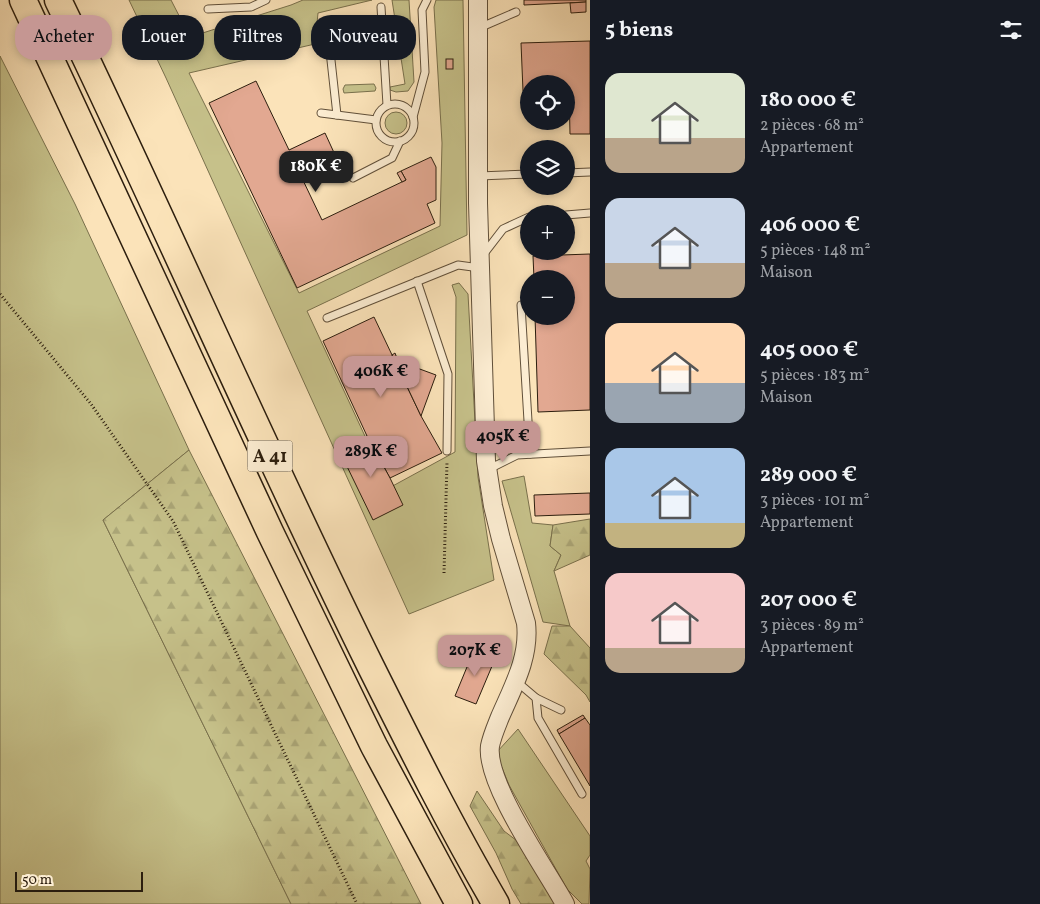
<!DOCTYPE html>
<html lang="fr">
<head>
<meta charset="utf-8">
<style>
	:root { --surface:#171b24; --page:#20242c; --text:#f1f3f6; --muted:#9ea1a6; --accent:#c59692 }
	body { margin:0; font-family:Vollkorn,serif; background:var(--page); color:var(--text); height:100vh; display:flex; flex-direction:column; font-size:19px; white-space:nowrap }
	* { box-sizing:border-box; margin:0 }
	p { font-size:16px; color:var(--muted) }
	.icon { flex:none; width:28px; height:28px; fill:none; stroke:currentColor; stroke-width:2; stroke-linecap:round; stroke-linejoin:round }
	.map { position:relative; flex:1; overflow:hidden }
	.sheet { display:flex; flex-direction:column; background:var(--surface); width:450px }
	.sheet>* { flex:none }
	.guide { position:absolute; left:15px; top:15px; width:475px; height:45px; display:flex; gap:10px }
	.fabs { position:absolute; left:520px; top:75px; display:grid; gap:10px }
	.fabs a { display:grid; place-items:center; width:55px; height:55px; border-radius:50%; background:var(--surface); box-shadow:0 2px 8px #0003; font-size:25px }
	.scale { position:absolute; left:15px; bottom:12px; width:128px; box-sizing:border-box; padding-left:5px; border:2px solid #2c1e0e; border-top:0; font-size:14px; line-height:18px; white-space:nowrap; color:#2c1e0e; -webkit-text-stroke:4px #fcedd2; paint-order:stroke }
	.price { position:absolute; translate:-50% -42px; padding:0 11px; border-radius:10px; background:var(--accent); color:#111; font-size:16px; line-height:32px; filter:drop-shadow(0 1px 2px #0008) }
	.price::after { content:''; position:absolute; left:50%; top:30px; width:15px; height:11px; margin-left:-8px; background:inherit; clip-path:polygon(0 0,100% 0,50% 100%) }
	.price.current { background:#222; color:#fff }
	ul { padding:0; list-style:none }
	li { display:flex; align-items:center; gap:15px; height:125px; padding:0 15px }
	li span { display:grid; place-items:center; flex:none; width:140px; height:100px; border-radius:15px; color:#555 }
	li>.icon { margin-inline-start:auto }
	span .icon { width:60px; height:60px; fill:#fffc; stroke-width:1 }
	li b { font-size:21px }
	h2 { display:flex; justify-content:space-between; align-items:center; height:60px; padding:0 15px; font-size:21px }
	.pill { padding:0 18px; border-radius:20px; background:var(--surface); box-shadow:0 2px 8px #0003; font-size:18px; line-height:45px }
	.pill.current { background:var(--accent); color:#111 }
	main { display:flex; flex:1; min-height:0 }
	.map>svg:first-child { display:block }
	.grass { fill:#c6c18a; stroke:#79704c }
	.forest { fill:url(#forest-firs); stroke:#79704c }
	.building { fill:#e2a891; stroke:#2c1e0e }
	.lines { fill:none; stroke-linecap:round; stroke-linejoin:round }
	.service-casing { stroke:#604f39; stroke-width:9 }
	.tertiary-casing { stroke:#604f39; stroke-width:20 }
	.motorway-casing { stroke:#2c1e0e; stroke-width:29 }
	.path { stroke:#2c1e0e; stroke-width:3; stroke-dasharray:1 2.5; stroke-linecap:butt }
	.service { stroke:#fcedd2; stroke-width:7 }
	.tertiary { stroke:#fcedd2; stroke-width:18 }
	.motorway { stroke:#fbe3b9; stroke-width:26 }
	.labels { text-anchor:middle; stroke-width:5; stroke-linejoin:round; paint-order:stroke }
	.shield { fill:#fcedd2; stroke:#6a5c49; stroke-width:1 }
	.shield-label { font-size:18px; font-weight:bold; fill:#2c1e0e }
</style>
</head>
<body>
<main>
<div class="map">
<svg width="590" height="904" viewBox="0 0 590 904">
	<defs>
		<pattern id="forest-firs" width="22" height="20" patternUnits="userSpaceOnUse" patternTransform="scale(1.25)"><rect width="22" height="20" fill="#c6c18a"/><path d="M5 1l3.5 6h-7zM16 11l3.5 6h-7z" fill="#aaa576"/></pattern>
	</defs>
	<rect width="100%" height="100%" fill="#fbe3b9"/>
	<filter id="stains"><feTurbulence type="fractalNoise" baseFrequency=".004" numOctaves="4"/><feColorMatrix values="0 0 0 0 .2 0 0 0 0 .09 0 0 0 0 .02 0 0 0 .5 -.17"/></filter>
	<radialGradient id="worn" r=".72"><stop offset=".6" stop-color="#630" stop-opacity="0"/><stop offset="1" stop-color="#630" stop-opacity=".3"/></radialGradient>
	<g class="grass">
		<path d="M129,0H171L190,37L291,5L303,0H372L318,13L315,44L189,73L299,293L440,226L442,143L434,7L436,0H463L467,235L307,311L389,488L455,452L456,297L452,285L459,283L468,294L478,477L494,580L409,614L166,78Z"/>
		<path d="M392,0H409L414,82L408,91L396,92L390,90V87L405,84Z"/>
		<path d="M0,56L75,204L189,450L103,520L291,904H0Z"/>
		<path d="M374,84L376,88L375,91L344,93L343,89L345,85Z"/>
		<circle cx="396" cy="123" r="11"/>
		<path d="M524,476L532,523L553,525L550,546L561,555L554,571L570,626L543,622L502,481Z"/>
		<path d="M518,729L590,836V855L586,861L590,869L589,904H582L567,889L509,785L496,753Z"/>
	</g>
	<g class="forest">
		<path d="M189,450L421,904H291L103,520Z"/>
		<path d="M590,519V555L554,571L561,555L550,546L553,525Z"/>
		<path d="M552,626H570L590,648V702L586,695L544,654Z"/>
		<path d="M477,791L504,831L529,850L568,904H521L512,889L496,853L470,806Z"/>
	</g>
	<g class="building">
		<path d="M524,0H586V2L524,5Z"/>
		<path d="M586,2V12L571,13L570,3Z"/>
		<path d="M590,41V134H570L569,89H566V84H529V90L523,91L521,43Z"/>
		<rect x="446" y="59" width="7" height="10"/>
		<path d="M256,81L289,150L325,133L336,157L300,174L322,220L406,180L401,171L431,157L436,167V200L427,204L435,223L297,288L209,103Z"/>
		<path d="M401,171L406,180L402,182L397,173Z"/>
		<path d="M590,254V410L538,412L535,316H566V279H534L533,256Z"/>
		<path d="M374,317L421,416L442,453L390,478L367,436L323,341Z"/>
		<path d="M395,353L398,361L436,375L421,416L392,355Z"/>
		<path d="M367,436L390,478L403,505L373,520L339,450Z"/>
		<path d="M590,493V514L535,516L534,495Z"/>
		<path d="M474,650L495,659L476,704L455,696Z"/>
		<path d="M583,715L585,718L559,734L557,730Z"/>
		<path d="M585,718L590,725V786L559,734Z"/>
	</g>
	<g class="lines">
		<defs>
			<g id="service">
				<path d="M381,7L387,105"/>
				<path d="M208,9L251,7L266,0"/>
				<path d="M479,28L516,12"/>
				<path d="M329,42L337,115"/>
				<circle cx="395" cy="123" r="19"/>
				<path d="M321,113L376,120"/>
				<path d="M413,117L425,72L422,10L427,0"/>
				<path d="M566,173L590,172"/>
				<path d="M479,176L529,174"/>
				<path d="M353,178L392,158L400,141"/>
				<path d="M566,215L590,213"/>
				<path d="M483,255L503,229L529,217"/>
				<path d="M417,281L448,374L447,451"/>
				<path d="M521,305L530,454"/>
				<path d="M327,318L458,265L480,268"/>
				<path d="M487,470L517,455L590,451"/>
				<path d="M516,681L536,698L538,718L582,794"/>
				<path d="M536,698L561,710"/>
			</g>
			<path id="tertiary" d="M478,0V203L486,461L493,506L501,539L526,623C530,657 513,687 500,717C496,727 492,736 490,746C485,783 546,869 565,904"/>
			<g id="motorway">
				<path d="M23,0L270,532L374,746L459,904"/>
				<path d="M58,0C165,221 262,447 371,667C411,747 451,827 496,904"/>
			</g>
		</defs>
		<use href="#service" class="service-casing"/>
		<use href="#tertiary" class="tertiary-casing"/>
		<use href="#motorway" class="motorway-casing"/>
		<g class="path">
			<path d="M0,294L91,404L173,521L357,904"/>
			<path d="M444,573L447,462"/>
		</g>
		<use href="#service" class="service"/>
		<use href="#tertiary" class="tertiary"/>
		<use href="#motorway" class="motorway"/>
	</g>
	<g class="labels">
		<rect class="shield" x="247.5" y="440.5" width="45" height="31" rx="4"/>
		<g class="shield-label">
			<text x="270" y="462">A 41</text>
		</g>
	</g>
	<rect width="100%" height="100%" filter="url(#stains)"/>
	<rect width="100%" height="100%" fill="url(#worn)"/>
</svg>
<div class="fabs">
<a><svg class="icon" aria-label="locate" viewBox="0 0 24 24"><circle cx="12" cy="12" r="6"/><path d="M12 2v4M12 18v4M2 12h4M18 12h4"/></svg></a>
<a><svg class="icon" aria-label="layers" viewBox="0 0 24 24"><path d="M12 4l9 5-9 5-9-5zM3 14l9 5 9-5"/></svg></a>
<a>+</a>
<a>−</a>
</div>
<div class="scale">50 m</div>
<b class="price current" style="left:316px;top:193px">180K €</b>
<b class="price" style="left:381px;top:398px">406K €</b>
<b class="price" style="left:503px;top:463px">405K €</b>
<b class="price" style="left:371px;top:478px">289K €</b>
<b class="price" style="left:475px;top:677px">207K €</b>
<div class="guide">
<a class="pill current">Acheter</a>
<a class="pill">Louer</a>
<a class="pill">Filtres</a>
<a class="pill">Nouveau</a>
</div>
</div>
<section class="sheet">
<h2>5 biens<svg class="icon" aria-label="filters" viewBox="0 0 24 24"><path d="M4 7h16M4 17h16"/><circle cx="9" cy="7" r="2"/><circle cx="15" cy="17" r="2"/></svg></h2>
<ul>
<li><span style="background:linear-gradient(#dfe7d0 65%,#b9a48a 0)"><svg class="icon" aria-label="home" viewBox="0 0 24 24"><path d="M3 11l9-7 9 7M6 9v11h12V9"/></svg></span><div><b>180 000 €</b><p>2 pièces · 68 m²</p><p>Appartement</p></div></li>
<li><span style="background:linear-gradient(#c9d6e8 65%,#b9a48a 0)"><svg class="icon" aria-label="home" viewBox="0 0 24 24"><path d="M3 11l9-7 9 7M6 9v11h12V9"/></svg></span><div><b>406 000 €</b><p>5 pièces · 148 m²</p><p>Maison</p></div></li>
<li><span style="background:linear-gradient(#ffd9b3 60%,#9aa5b1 0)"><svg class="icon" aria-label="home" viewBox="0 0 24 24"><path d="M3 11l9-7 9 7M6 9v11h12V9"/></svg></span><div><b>405 000 €</b><p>5 pièces · 183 m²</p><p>Maison</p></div></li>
<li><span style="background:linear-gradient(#a9c7e8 75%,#c2b280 0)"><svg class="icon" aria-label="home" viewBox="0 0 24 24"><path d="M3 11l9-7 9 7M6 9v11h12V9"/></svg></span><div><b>289 000 €</b><p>3 pièces · 101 m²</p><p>Appartement</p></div></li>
<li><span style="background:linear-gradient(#f6c9c9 75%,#b9a48a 0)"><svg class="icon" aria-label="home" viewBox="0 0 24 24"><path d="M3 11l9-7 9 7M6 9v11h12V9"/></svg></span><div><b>207 000 €</b><p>3 pièces · 89 m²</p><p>Appartement</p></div></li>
</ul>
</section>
</main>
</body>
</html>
